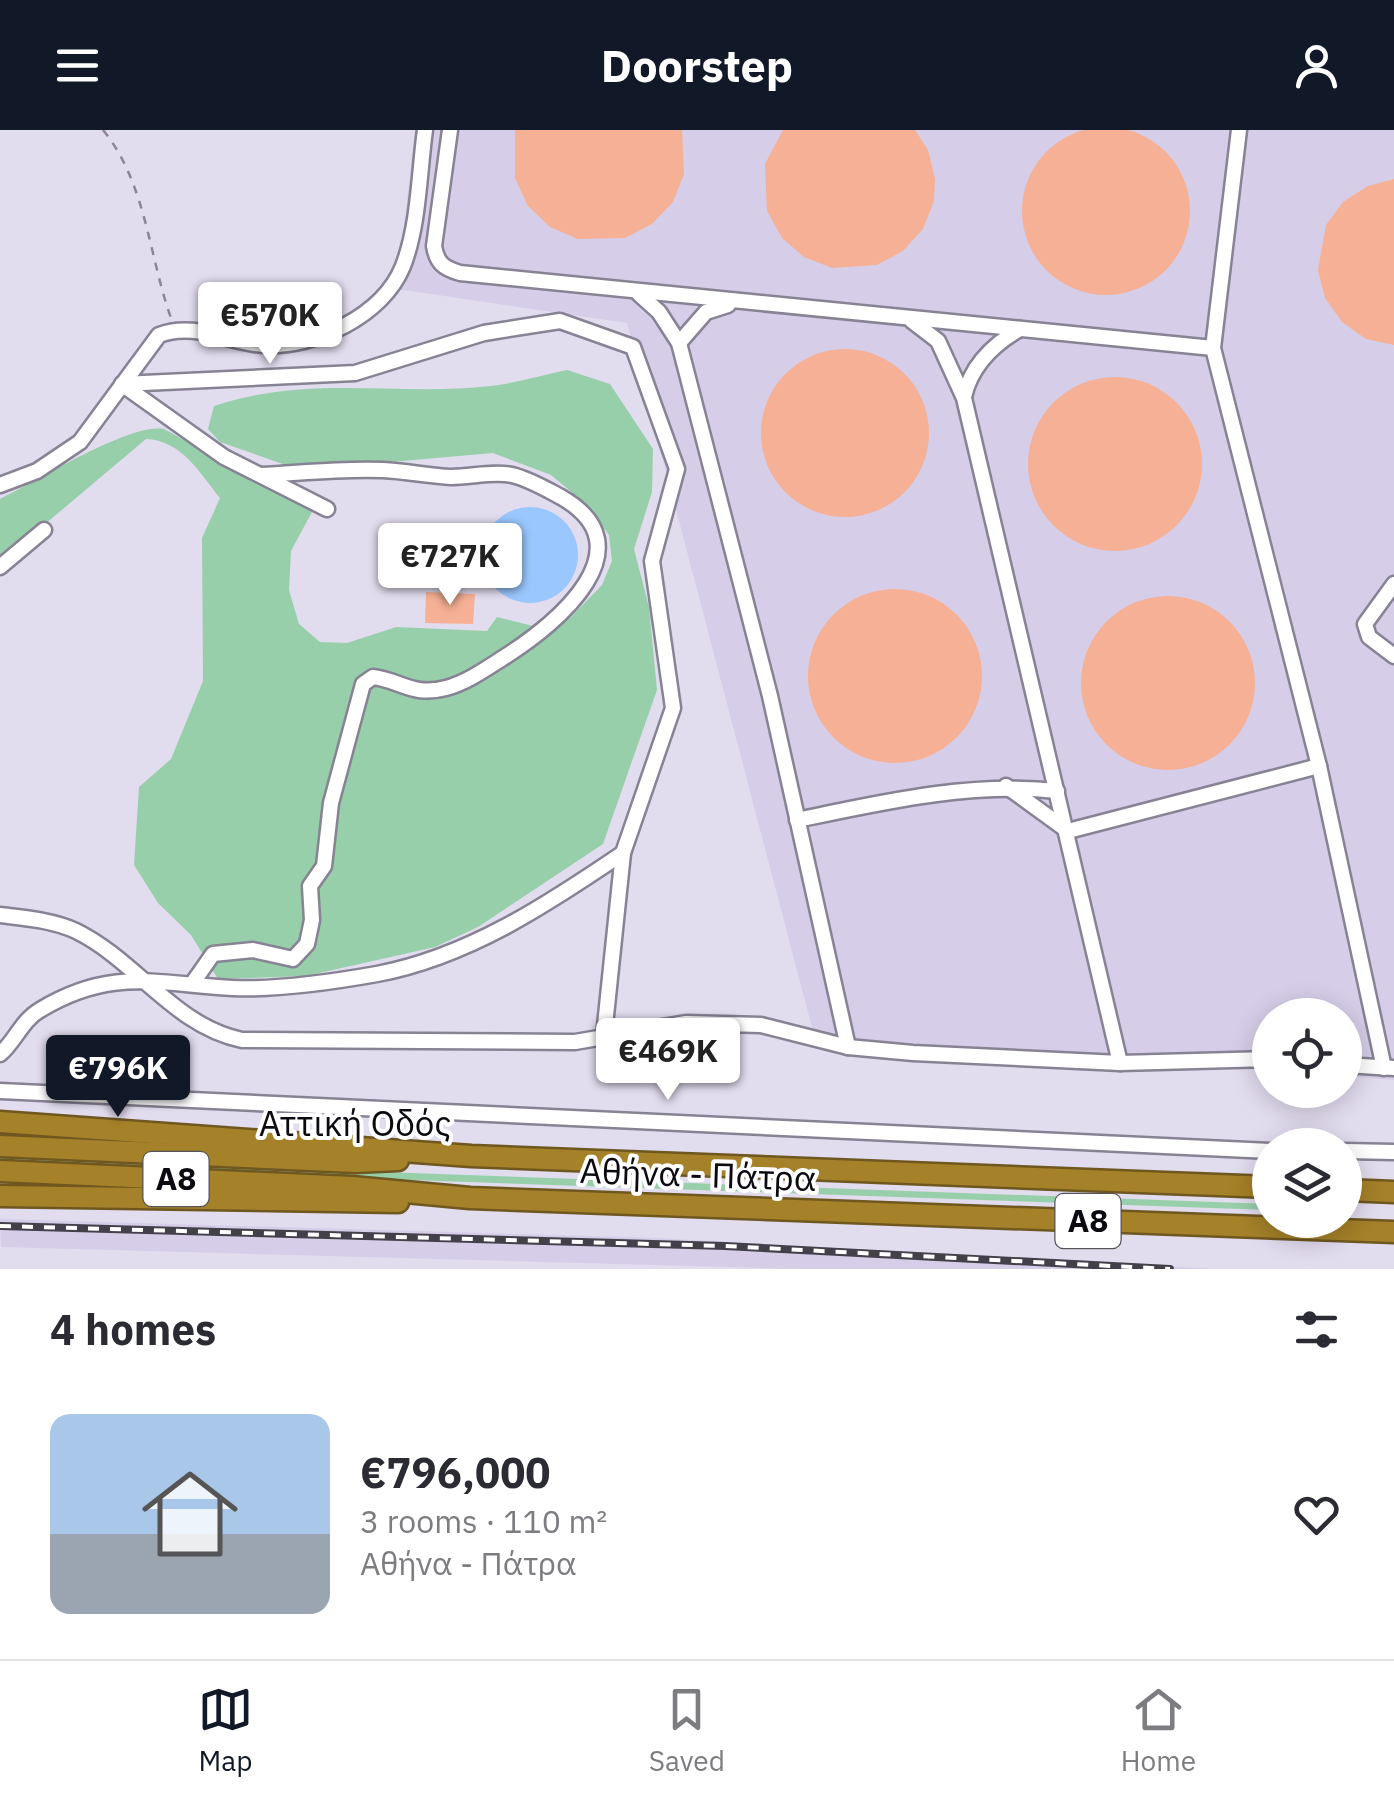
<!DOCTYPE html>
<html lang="en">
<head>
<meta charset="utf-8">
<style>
	:root { --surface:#fff; --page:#f2f2f3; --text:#2b2b33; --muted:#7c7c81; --line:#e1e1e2; --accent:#111827 }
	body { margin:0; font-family:"IBM Plex Sans",sans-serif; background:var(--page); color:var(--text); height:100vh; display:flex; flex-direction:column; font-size:38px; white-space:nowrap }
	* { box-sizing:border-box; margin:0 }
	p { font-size:32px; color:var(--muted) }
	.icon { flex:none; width:55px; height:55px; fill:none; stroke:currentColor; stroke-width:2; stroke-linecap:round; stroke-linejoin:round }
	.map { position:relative; height:1139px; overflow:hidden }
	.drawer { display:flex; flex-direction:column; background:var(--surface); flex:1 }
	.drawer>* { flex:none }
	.controls { position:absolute; left:1252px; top:868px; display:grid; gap:20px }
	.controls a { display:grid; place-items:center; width:110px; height:110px; border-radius:50%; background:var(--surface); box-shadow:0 5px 25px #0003; font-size:50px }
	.price { position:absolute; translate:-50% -85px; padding:0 22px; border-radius:10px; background:#fff; color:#222; font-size:32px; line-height:65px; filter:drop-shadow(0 2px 5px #0008) }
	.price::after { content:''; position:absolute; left:50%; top:60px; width:30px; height:22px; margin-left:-15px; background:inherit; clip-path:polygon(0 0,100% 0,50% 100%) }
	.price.on { background:var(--accent); color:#fff }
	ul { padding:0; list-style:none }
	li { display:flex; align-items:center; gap:30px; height:250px; padding:0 50px }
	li+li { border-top:2px solid var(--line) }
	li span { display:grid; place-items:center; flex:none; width:280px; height:200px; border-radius:20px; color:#555 }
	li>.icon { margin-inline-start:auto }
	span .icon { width:120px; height:120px; fill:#fffc; stroke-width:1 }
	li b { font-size:42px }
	h2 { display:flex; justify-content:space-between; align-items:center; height:120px; padding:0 50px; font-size:42px }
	header { display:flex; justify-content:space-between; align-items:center; height:130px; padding:0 50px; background:var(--accent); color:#fff; font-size:45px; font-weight:700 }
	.dock { display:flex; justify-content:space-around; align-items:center; height:140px; border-top:2px solid var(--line); background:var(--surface); font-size:28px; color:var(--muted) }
	.dock a { display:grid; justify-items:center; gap:5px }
	.dock .on { color:var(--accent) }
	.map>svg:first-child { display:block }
	.built { fill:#d6cee8 }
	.green { fill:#98cfab }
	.water { fill:#9ac7fd }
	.building { fill:#f5b095 }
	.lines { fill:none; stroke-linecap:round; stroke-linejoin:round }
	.minor-casing { stroke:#878294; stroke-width:19 }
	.highway-casing { stroke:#6f5720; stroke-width:25 }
	.path { stroke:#8a8694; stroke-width:2.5; stroke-dasharray:8 8; stroke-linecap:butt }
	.minor { stroke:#fff; stroke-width:14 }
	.highway { stroke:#a58129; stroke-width:20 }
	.rail-casing { stroke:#43404a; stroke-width:8 }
	.rail { stroke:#fff; stroke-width:4; stroke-dasharray:11; stroke-linecap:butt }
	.labels { text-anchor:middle; stroke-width:8; stroke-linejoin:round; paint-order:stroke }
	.shield { fill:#fff; stroke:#555458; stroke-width:2.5 }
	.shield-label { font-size:32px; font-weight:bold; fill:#0c0a10 }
	.street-label { font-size:35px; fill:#0c0a10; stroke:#fff }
</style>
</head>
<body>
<header><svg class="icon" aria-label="menu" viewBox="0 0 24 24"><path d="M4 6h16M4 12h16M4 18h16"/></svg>Doorstep<svg class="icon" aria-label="person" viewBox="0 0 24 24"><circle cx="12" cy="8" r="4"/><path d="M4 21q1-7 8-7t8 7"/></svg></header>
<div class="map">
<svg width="1394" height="1139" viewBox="0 0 1394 1139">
	<rect width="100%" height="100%" fill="#e2dcef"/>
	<g class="built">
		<path d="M415,0H1394V950L1345,946V885H1270V941L815,909L627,193L397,159Z"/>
		<path d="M0,1089L656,1108L1215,1139H798L1,1117Z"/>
	</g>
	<g class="green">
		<path d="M567,240L610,254L653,319L652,362L634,419L649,477L657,560L603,714L478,797L435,817L306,846L218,849L191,805L158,773L134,735L139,657L171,629L203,551L202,408L220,368C200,343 181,310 146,309L0,432V369C38,351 128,293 164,299L313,380L291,421L289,460L299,494L320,512L347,513L396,497L487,501L497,487L541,498L570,488L602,455L612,431L609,405L586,374L551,345L493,323L300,340L220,312L208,299L214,276C312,244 394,267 491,256C516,253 542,245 567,240Z"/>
		<path d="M0,1023L354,1041L1270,1074V1080L354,1048L0,1031Z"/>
	</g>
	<circle class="water" cx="530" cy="425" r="48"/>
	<g class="building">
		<circle cx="1106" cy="81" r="84"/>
		<path d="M515,0H682L684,44L673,72L652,94L625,108L578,109L550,97L528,76L515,48Z"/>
		<path d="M783,0H915L928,20L935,49L934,71L923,99L903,121L877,135L832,138L804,127L782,108L767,81L765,34Z"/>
		<path d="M1394,49V215L1366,209L1342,192L1325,168L1318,140L1326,95L1343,72L1368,56Z"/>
		<circle cx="845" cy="303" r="84"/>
		<circle cx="1115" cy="334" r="87"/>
		<circle cx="895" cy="546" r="87"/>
		<path d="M426,462L475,464L473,494L425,493Z"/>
		<circle cx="1168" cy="553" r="87"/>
	</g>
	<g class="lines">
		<defs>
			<g id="minor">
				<path d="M450,0L434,116C437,133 443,138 460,143L1213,218"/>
				<path d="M1239,0L1213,218L1319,636L1384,938"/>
				<path d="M639,164L659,182L679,213L770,566L848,917"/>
				<path d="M912,191L938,211L964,268L1120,933"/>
				<path d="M679,213L706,182L728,175"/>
				<path d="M122,254L355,243L484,203L560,191L633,217L677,339L652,431L673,578L623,723L604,905"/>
				<path d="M123,255L224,327L327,379"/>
				<path d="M964,267C971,236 992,215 1020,199"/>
				<path d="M0,355L37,341L80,312L159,205C195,191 227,213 263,215C315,218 383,186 403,136C419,95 419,43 425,0"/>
				<path d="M0,437L44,400"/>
				<path d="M1394,454L1365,494L1369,507L1394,526"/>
				<path d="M1006,656L1068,701L1319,636"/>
				<path d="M797,690C883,672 969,652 1057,661"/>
				<path d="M0,785C24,788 53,790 76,801C137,831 174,896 242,910L575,912L686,893L761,895L848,917L913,923L1120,933L1270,929"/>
				<path d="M192,854L213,824L253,820L293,829L307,814L312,790L310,756L324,736L331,673L363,554L373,547C400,550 412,567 446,558C468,552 487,538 506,526C558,493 649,417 561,367C546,359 529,349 512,345C494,341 471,347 451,347C429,346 406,341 383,340C343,338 301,343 261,345"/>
				<path d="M0,924C14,913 22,890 40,880C111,837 157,854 233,858C279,860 332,852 377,844C468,827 548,774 623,723"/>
				<path d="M1345,935L1394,938"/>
				<path d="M0,961L1270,1021"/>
				<path d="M1345,1021L1394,1022"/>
			</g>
			<g id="highway">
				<path d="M0,992L471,1026L1270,1057"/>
				<path d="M0,1016L355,1032L398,1030"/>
				<path d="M0,1041L352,1057L470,1068L1394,1102"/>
				<path d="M1345,1060L1394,1062"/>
				<path d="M0,1066L398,1072"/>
			</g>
		</defs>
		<use href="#minor" class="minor-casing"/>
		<use href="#highway" class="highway-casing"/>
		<path class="path" d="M103,0C146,52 149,127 171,188"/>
		<use href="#minor" class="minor"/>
		<use href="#highway" class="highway"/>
		<defs>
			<path id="rail" d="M0,1096L725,1116L1170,1139"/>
		</defs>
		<use href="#rail" class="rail-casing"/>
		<use href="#rail" class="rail"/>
	</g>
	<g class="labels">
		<g class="shield">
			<rect x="143.5" y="1022" width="65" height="54" rx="8"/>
			<rect x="1055.5" y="1064" width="65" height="54" rx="8"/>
		</g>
		<g class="shield-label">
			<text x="176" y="1060">Α8</text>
			<text x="1088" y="1102">Α8</text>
		</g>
		<g class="street-label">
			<text x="355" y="1006">Αττική Οδός</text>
			<text transform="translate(698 1045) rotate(2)" y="12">Αθήνα - Πάτρα</text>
		</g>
	</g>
</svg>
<div class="controls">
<a><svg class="icon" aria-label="locate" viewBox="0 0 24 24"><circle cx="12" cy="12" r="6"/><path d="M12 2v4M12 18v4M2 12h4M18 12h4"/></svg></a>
<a><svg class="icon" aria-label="layers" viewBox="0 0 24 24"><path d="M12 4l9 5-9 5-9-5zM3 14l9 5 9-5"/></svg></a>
</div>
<b class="price" style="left:270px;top:237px">€570K</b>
<b class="price" style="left:450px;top:478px">€727K</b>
<b class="price" style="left:668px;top:973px">€469K</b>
<b class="price on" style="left:118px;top:990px">€796K</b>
</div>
<section class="drawer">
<h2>4 homes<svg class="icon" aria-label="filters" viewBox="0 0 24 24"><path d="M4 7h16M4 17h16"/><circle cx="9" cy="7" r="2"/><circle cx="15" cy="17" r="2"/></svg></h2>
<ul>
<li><span style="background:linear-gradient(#a9c7e8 60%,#9aa5b1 0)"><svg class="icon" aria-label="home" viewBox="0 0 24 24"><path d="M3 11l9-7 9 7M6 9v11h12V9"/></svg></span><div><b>€796,000</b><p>3 rooms · 110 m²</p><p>Αθήνα - Πάτρα</p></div><svg class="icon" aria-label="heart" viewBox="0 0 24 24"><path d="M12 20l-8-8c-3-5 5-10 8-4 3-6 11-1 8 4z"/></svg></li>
</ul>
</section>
<nav class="dock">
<a class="on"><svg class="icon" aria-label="map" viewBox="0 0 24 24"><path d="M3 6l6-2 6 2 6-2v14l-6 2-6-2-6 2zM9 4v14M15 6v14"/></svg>Map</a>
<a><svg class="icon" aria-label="saved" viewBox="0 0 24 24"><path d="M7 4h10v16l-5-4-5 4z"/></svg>Saved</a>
<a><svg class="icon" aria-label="home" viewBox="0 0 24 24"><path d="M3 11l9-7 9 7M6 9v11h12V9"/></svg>Home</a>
</nav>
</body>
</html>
